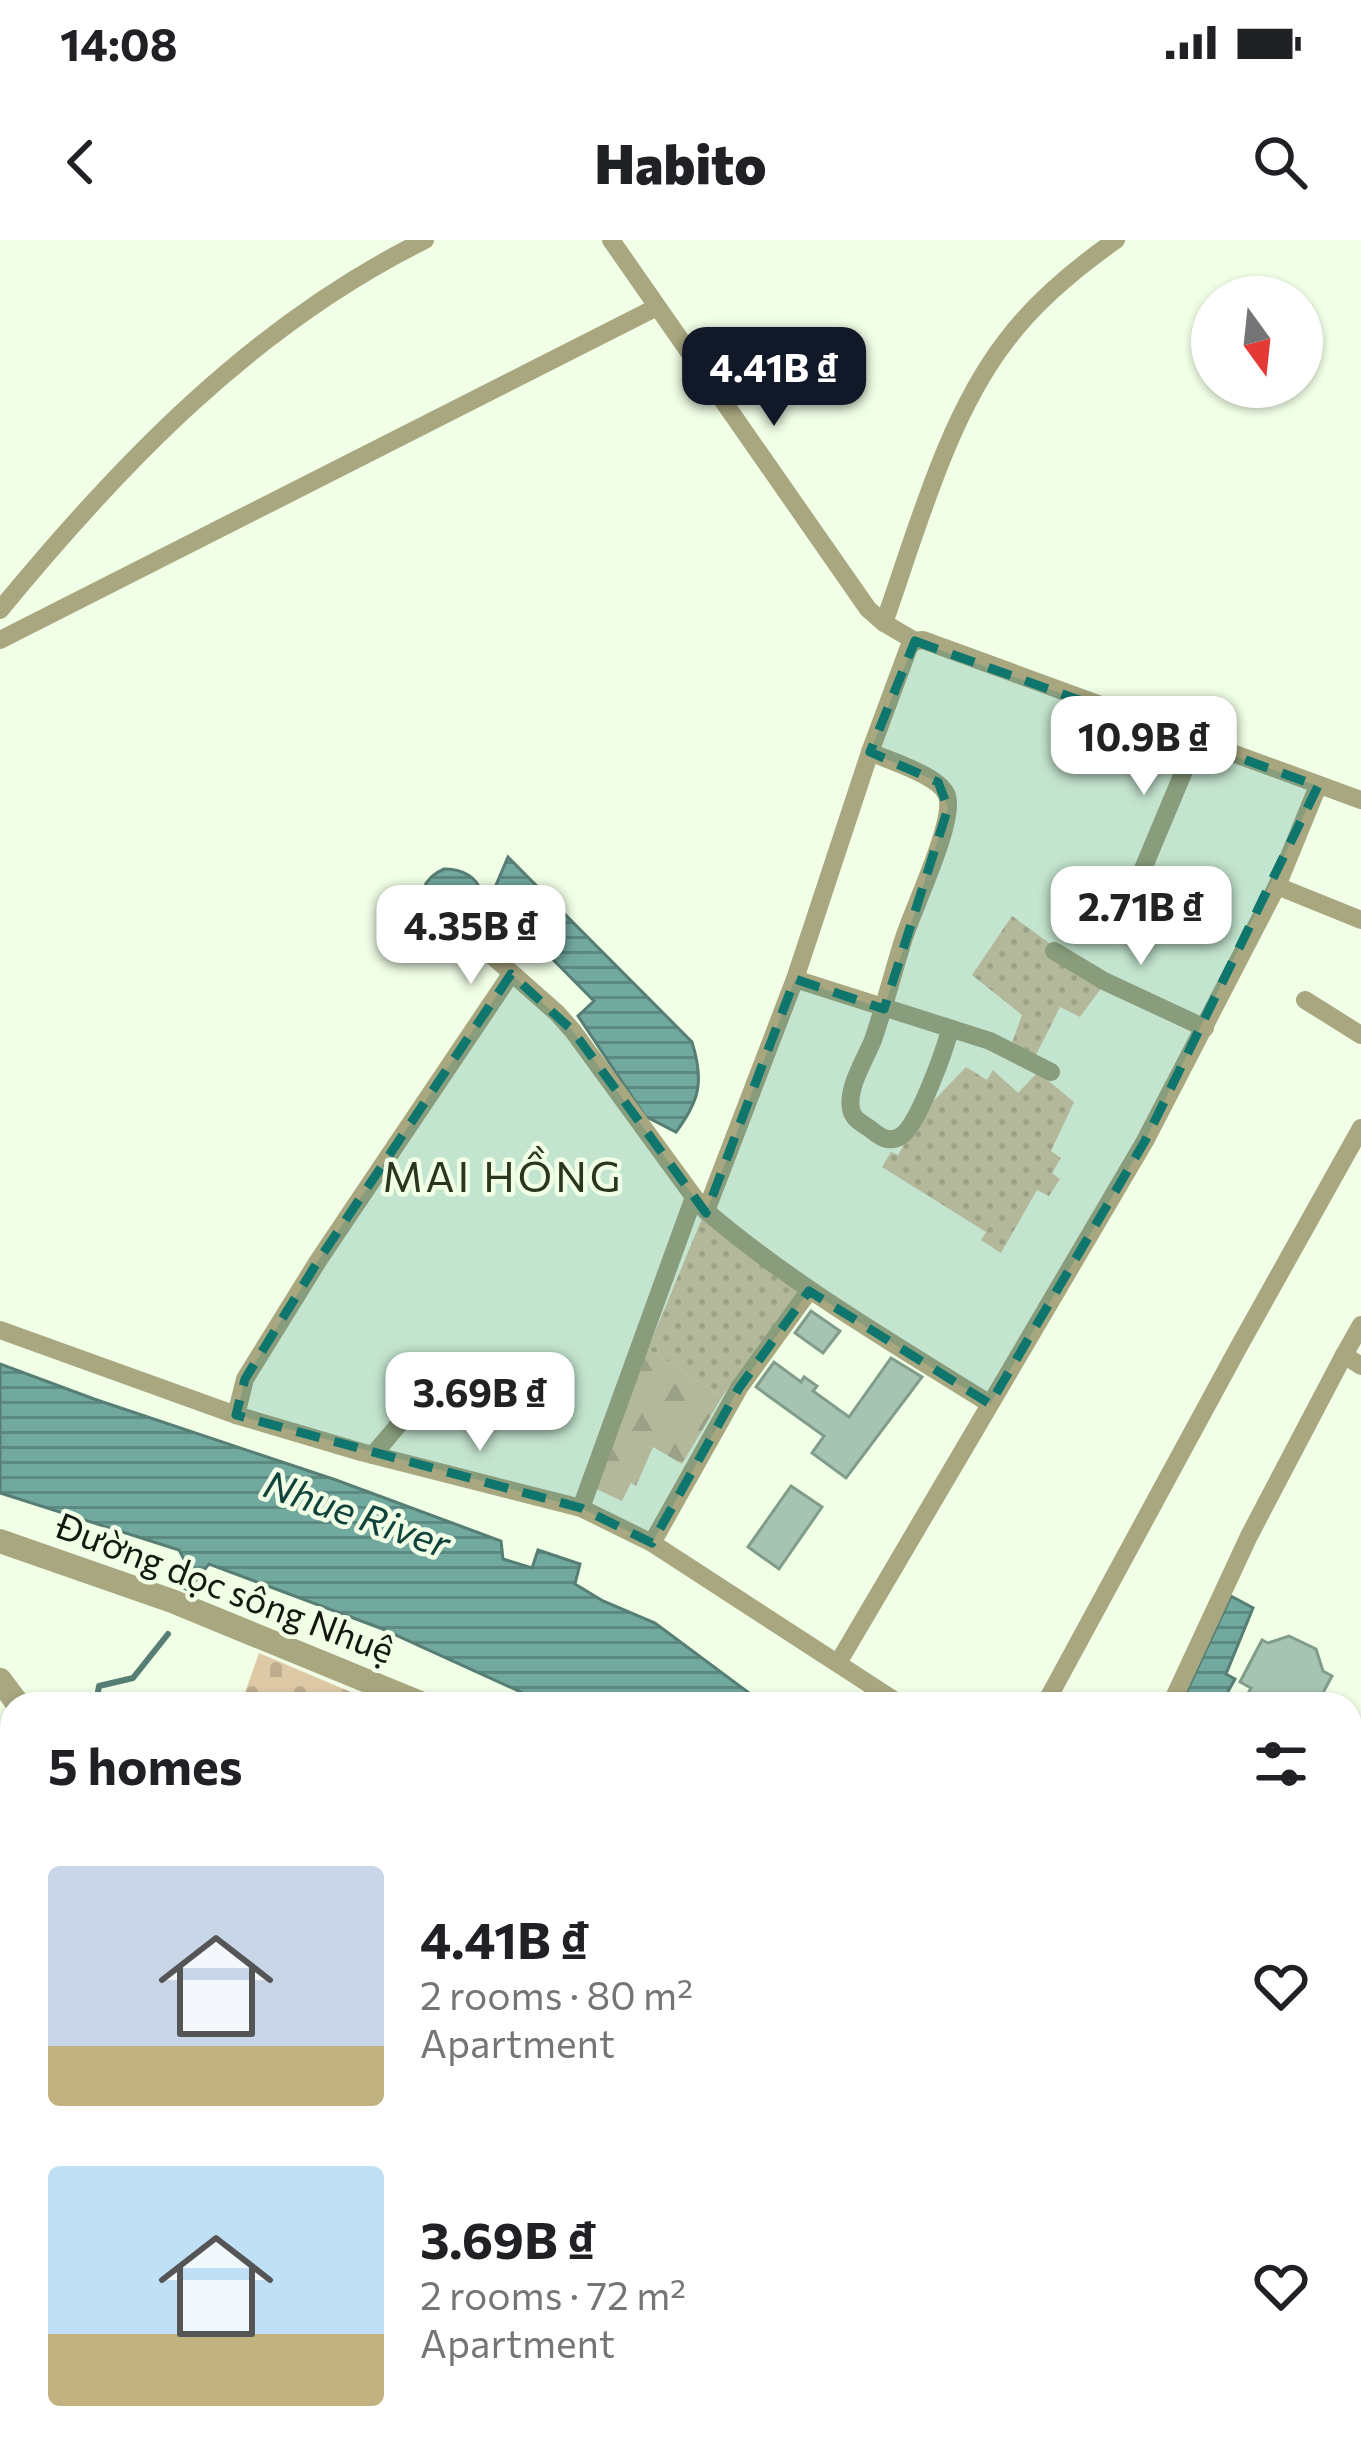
<!DOCTYPE html>
<html lang="en">
<head>
<meta charset="utf-8">
<style>
	:root { --surface:#fff; --page:#f2f2f2; --text:#202124; --muted:#757577; --accent:#111827 }
	body { margin:0; font-family:Commissioner,sans-serif; background:var(--page); color:var(--text); height:100vh; display:flex; flex-direction:column; font-size:45px; white-space:nowrap }
	* { box-sizing:border-box; margin:0 }
	p { font-size:39px; color:var(--muted) }
	.icon { flex:none; width:66px; height:66px; fill:none; stroke:currentColor; stroke-width:2; stroke-linecap:round; stroke-linejoin:round }
	.map { position:relative; flex:1; overflow:hidden }
	.panel { position:absolute; left:0px; top:1452px; width:1362px; height:771px; display:flex; flex-direction:column; background:var(--surface); border-radius:36px 36px 0 0; box-shadow:0 3px 9px #0004 }
	.panel>* { flex:none }
	.needle { width:78px; rotate:165deg }
	.tools { position:absolute; left:1191px; top:36px; display:grid; gap:24px }
	.tools a { display:grid; place-items:center; width:132px; height:132px; border-radius:50%; background:var(--surface); box-shadow:0 3px 9px #0004; font-size:60px }
	.price { position:absolute; translate:-50% -102px; padding:0 27px; border-radius:24px; background:#fff; color:#222; font-size:39px; line-height:78px; filter:drop-shadow(0 3px 6px #0008) }
	.price::after { content:''; position:absolute; left:50%; top:72px; width:36px; height:27px; margin-left:-18px; background:inherit; clip-path:polygon(0 0,100% 0,50% 100%) }
	.price.current { background:var(--accent); color:#fff }
	ul { padding:0; list-style:none }
	li { display:flex; align-items:center; gap:36px; height:300px; padding:0 48px }
	li span { display:grid; place-items:center; flex:none; width:336px; height:240px; border-radius:12px; color:#555 }
	li>.icon { margin-inline-start:auto }
	span .icon { width:144px; height:144px; fill:#fffc; stroke-width:1 }
	li b { font-size:51px }
	h2 { display:flex; justify-content:space-between; align-items:center; height:144px; padding:0 48px; font-size:51px }
	.status { display:flex; justify-content:space-between; align-items:center; height:84px; padding:0 60px; background:var(--surface); direction:ltr }
	.status svg { height:33px; fill:currentColor }
	header { display:flex; justify-content:space-between; align-items:center; height:156px; padding:0 48px; background:var(--surface); font-size:54px; font-weight:800 }
	.map>svg:first-child { display:block }
	.forest { fill:url(#forest-firs) }
	.cemetery { fill:url(#cemetery-stones) }
	.park { fill:url(#park-dots) }
	.water { fill:url(#water-rules); stroke:#567e74; stroke-width:3 }
	.lines { fill:none; stroke-linecap:round; stroke-linejoin:round }
	.stream { stroke:#567e74; stroke-width:6 }
	.building { fill:#a6c4b1; stroke:#7f9d8a; stroke-width:3 }
	.minor { stroke:#a8a780; stroke-width:18 }
	.tertiary { stroke:#a8a780; stroke-width:24 }
	.marked { fill:#0f766e; fill-opacity:0.2; stroke:#0f766e; stroke-width:9; stroke-dasharray:24 15; stroke-linejoin:round }
	.labels { text-anchor:middle; stroke-width:9; stroke-linejoin:round; paint-order:stroke }
	.street-label { font-size:36px; fill:#14190f; stroke:#f1ffe7 }
	.water-label { font-size:39px; font-style:italic; fill:#10433c; stroke:#f1ffe7 }
	.quarter-label { font-size:42px; letter-spacing:3px; fill:#2a361f; stroke:#f1ffe7 }
</style>
</head>
<body>
<div class="status"><b>14:08</b><svg viewBox="0 0 49 12"><path d="M0 12V9h3v3zM5 12V6h3v6zM10 12V3h3v9zM15 12V0h3v12zM26 1h20v11H26zM47 4h2v5h-2z"/></svg></div>
<header><svg class="icon" aria-label="back" viewBox="0 0 24 24"><path d="M15 5l-7 7 7 7"/></svg>Habito<svg class="icon" aria-label="search" viewBox="0 0 24 24"><circle cx="10" cy="10" r="6"/><path d="M15 15l6 6"/></svg></header>
<div class="map">
<svg width="1361" height="2222" viewBox="0 0 1361 2222">
	<defs>
		<pattern id="forest-firs" width="22" height="20" patternUnits="userSpaceOnUse" patternTransform="scale(3)"><rect width="22" height="20" fill="#dec9a6"/><path d="M5 1l3.5 6h-7zM16 11l3.5 6h-7z" fill="#beac8e"/></pattern>
		<pattern id="cemetery-stones" width="16" height="16" patternUnits="userSpaceOnUse" patternTransform="scale(3)"><rect width="16" height="16" fill="#dec9a6"/><path d="M2 7V4a2 2 0 0 1 4 0v3zM10 15v-3a2 2 0 0 1 4 0v3z" fill="#beac8e"/></pattern>
		<pattern id="park-dots" width="8" height="8" patternUnits="userSpaceOnUse" patternTransform="scale(3)"><rect width="8" height="8" fill="#dec9a6"/><path d="M2 2h.1M6 6h.1" fill="none" stroke="#beac8e" stroke-width="1.8" stroke-linecap="round"/></pattern>
		<pattern id="water-rules" width="6" height="5" patternUnits="userSpaceOnUse" patternTransform="scale(3)"><rect width="6" height="5" fill="#72a99f"/><path d="M0 2.5h6" fill="none" stroke="#5c8980"/></pattern>
	</defs>
	<rect width="100%" height="100%" fill="#f1ffe7"/>
	<path class="forest" d="M648,1109L722,1157L682,1224L653,1207L636,1246L631,1243L622,1261L594,1248Z"/>
	<g class="cemetery">
		<path d="M259,1413L365,1458L363,1464H241Z"/>
		<path d="M0,2185L12,2188V2211H100L129,2219L128,2222H0Z"/>
	</g>
	<g class="park">
		<path d="M1012,676L1105,743L1080,777L1060,767L1036,815L1011,806L1022,775L972,735Z"/>
		<path d="M966,827L987,840L993,830L1018,853L1038,832L1074,862L1051,911L1061,918L1052,933L1060,939L1049,956L1037,950L1001,1013L981,1000L986,992L882,927L891,912L898,915L923,872Z"/>
		<path d="M703,976L799,1051L722,1157L648,1109Z"/>
		<path d="M987,2211H1122L1111,2222H978Z"/>
	</g>
	<g class="water">
		<path d="M508,617L692,802C704,841 700,860 676,892L645,876L578,776L594,761L491,657Z"/>
		<path d="M444,629C484,628 497,670 462,689L426,678C416,657 423,638 444,629Z"/>
		<path d="M0,1124L94,1159L336,1240L501,1301L503,1319L532,1328L538,1310L580,1324L575,1344L603,1361L655,1383L764,1464H541L523,1453L380,1388L209,1324L188,1350L178,1346L186,1323L179,1310L0,1253Z"/>
		<path d="M1231,1356L1253,1368L1226,1434L1235,1439L1221,1464H1181Z"/>
	</g>
	<g class="lines">
		<g class="stream">
			<path d="M96,1464L99,1446L133,1438L168,1394"/>
			<path d="M0,1924L12,1867"/>
		</g>
	</g>
	<g class="building">
		<path d="M811,1071L840,1091L823,1113L795,1093Z"/>
		<path d="M891,1118L922,1137L846,1238L812,1213L824,1196L756,1147L774,1122L801,1142L804,1137L817,1146L813,1151L849,1177Z"/>
		<path d="M791,1246L822,1267L779,1329L748,1307Z"/>
		<path d="M1289,1396L1316,1409L1323,1431L1332,1436L1317,1464H1242L1251,1448L1240,1442L1262,1400L1268,1403Z"/>
	</g>
	<g class="lines">
		<g class="minor">
			<path d="M611,0L868,369L884,383L915,401"/>
			<path d="M0,370C120,224 253,85 425,0"/>
			<path d="M884,383C916,293 947,177 1006,101C1035,62 1076,28 1116,0"/>
			<path d="M0,400L657,67"/>
			<path d="M870,512C890,521 941,536 947,556C956,582 910,674 902,704C892,736 884,768 873,800C865,820 847,847 851,869C853,879 860,882 869,888C879,896 888,904 901,896C918,885 944,812 950,790"/>
			<path d="M1140,636L1197,500"/>
			<path d="M1277,646L1318,546"/>
			<path d="M403,665C424,684 436,697 465,692L557,773L573,791L694,957"/>
			<path d="M1054,711L1104,741L1205,788"/>
			<path d="M795,739L990,801L1051,832"/>
			<path d="M1305,760L1361,795"/>
			<path d="M706,971C794,1046 893,1103 990,1164"/>
			<path d="M0,1090L236,1175L361,1212L581,1268L652,1303L900,1464"/>
			<path d="M1344,1115L1361,1085"/>
			<path d="M236,1175L245,1139L318,1021L511,734"/>
			<path d="M373,1215L427,1151"/>
			<path d="M581,1268L694,957L706,971L795,739L870,512L909,407L915,401L923,400L1361,560"/>
			<path d="M652,1303L739,1148L809,1051"/>
			<path d="M838,1423L1145,901L1277,646L1361,680"/>
			<path d="M1045,1464L1237,1110L1361,888"/>
			<path d="M1171,1464L1249,1296L1344,1115L1361,1126"/>
			<path d="M1350,1509L1361,1490"/>
			<path d="M1350,1794L1361,1803"/>
			<path d="M1350,2094L1361,2084"/>
			<path d="M912,2211L923,2222"/>
		</g>
		<g class="tertiary">
			<path d="M0,1301L172,1361L423,1464"/>
			<path d="M0,1440L18,1464"/>
			<path d="M0,1751L12,1688"/>
			<path d="M1350,2052L1361,2062"/>
		</g>
	</g>
	<path class="marked" d="M915,401L1318,546L1145,901L990,1164L809,1051L739,1148L652,1303L581,1268L236,1175L245,1139L318,1021L511,734L573,791L706,973L795,739L884,769L948,568L938,542L870,512Z"/>
	<g class="labels">
		<g class="street-label">
			<text transform="translate(225 1348) rotate(21)" y="13">Đường dọc sông Nhuệ</text>
		</g>
		<g class="water-label">
			<text transform="translate(357 1274) rotate(19)" y="14">Nhue River</text>
		</g>
		<g class="quarter-label">
			<text x="503" y="952">MAI HỒNG</text>
		</g>
	</g>
</svg>
<div class="tools">
<a><svg class="needle" viewBox="-14 -14 28 28"><path d="M0-13l5 13h-10z" fill="#e53935"/><path d="M0 13l5-13h-10z" fill="#757577"/></svg></a>
</div>
<b class="price current" style="left:774px;top:189px">4.41B ₫</b>
<b class="price" style="left:1144px;top:558px">10.9B ₫</b>
<b class="price" style="left:1141px;top:728px">2.71B ₫</b>
<b class="price" style="left:471px;top:747px">4.35B ₫</b>
<b class="price" style="left:480px;top:1214px">3.69B ₫</b>
<section class="panel">
<h2>5 homes<svg class="icon" aria-label="filters" viewBox="0 0 24 24"><path d="M4 7h16M4 17h16"/><circle cx="9" cy="7" r="2"/><circle cx="15" cy="17" r="2"/></svg></h2>
<ul>
<li><span style="background:linear-gradient(#c9d6e8 75%,#c2b280 0)"><svg class="icon" aria-label="home" viewBox="0 0 24 24"><path d="M3 11l9-7 9 7M6 9v11h12V9"/></svg></span><div><b>4.41B ₫</b><p>2 rooms · 80 m²</p><p>Apartment</p></div><svg class="icon" aria-label="heart" viewBox="0 0 24 24"><path d="M12 20l-8-8c-3-5 5-10 8-4 3-6 11-1 8 4z"/></svg></li>
<li><span style="background:linear-gradient(#bfe0f5 70%,#c2b280 0)"><svg class="icon" aria-label="home" viewBox="0 0 24 24"><path d="M3 11l9-7 9 7M6 9v11h12V9"/></svg></span><div><b>3.69B ₫</b><p>2 rooms · 72 m²</p><p>Apartment</p></div><svg class="icon" aria-label="heart" viewBox="0 0 24 24"><path d="M12 20l-8-8c-3-5 5-10 8-4 3-6 11-1 8 4z"/></svg></li>
</ul>
</section>
</div>
</body>
</html>
